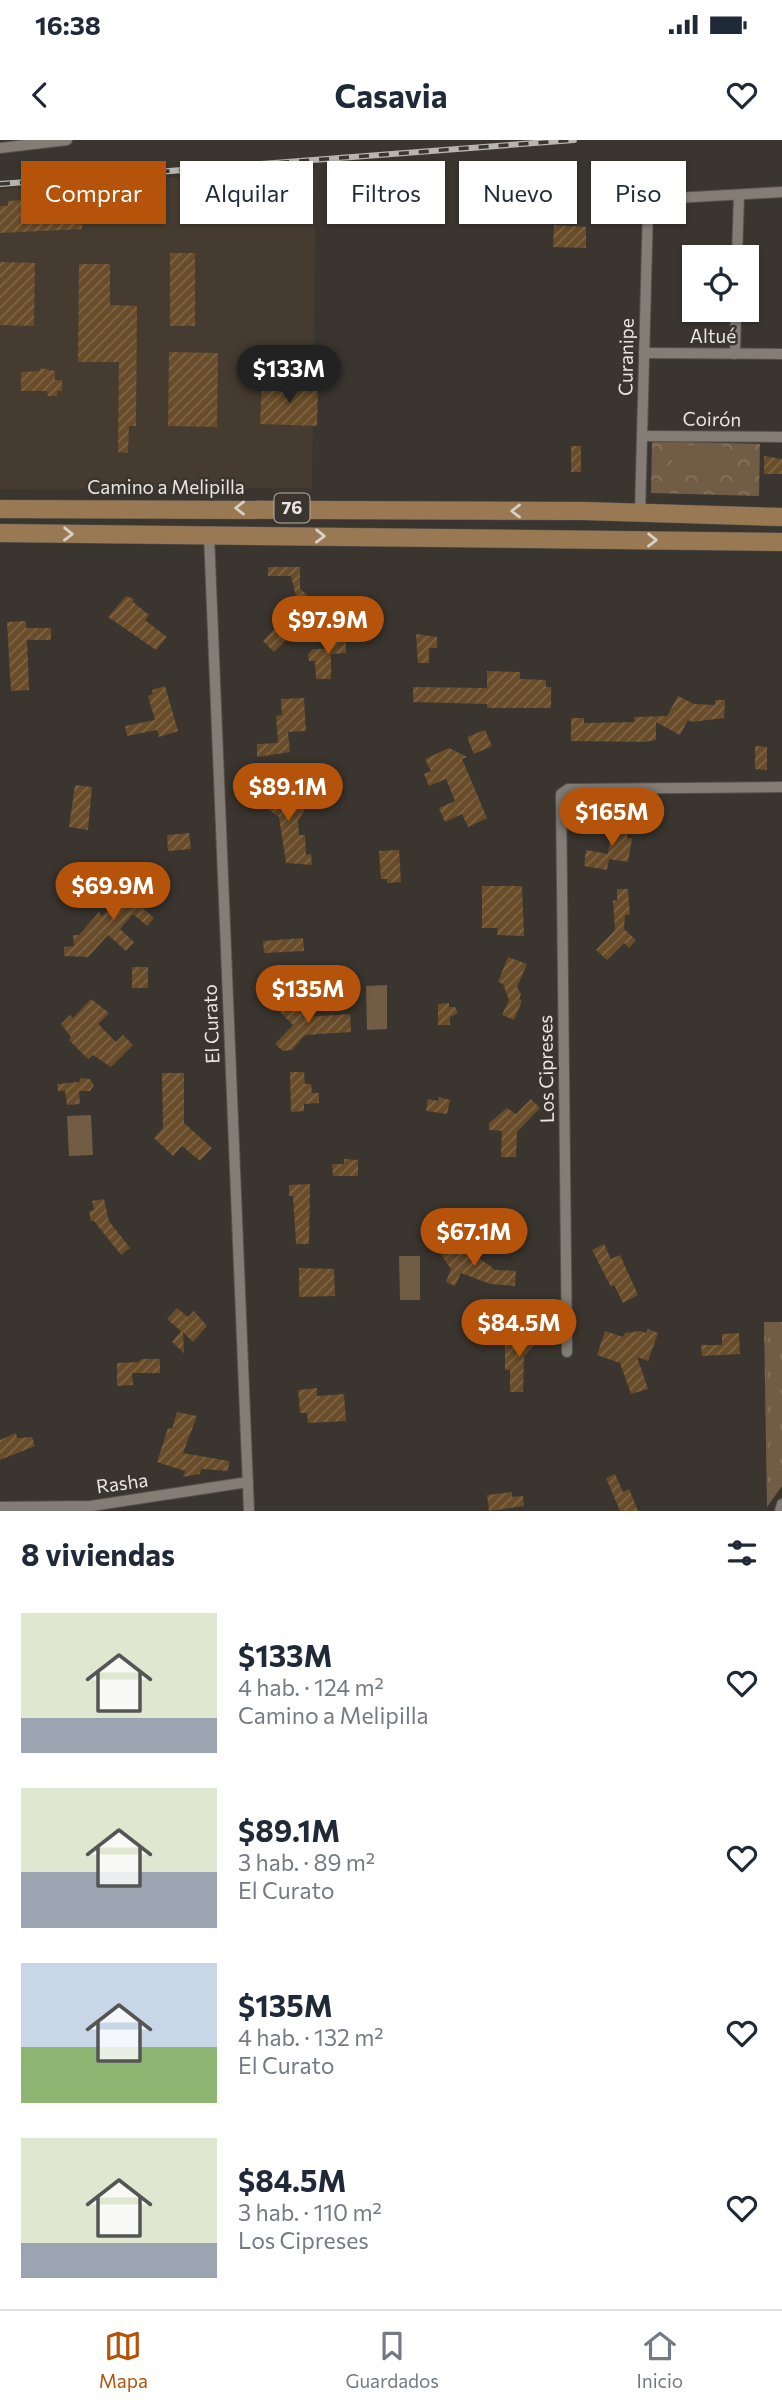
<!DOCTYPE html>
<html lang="es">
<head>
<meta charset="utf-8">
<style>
	:root { --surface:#fff; --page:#f6f6f7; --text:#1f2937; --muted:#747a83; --line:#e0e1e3; --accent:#b45309 }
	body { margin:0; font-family:Commissioner,sans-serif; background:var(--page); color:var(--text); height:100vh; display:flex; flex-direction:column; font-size:26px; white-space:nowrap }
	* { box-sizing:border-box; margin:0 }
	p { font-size:23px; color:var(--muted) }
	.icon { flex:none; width:38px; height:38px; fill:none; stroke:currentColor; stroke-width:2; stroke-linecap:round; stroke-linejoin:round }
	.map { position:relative; height:1371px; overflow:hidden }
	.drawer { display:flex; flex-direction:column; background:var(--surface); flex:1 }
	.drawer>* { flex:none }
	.top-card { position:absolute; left:21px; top:21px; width:740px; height:63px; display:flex; gap:14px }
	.fabs { position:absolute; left:682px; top:105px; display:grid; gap:14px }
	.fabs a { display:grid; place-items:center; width:77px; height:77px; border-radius:0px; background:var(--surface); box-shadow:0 2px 5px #0004; font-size:35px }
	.price { position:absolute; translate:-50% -60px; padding:0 16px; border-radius:24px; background:var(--accent); color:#fff; font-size:23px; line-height:46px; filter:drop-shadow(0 2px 4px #0008) }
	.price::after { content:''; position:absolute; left:50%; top:42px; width:21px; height:16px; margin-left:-10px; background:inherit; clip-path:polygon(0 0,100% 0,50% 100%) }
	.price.active { background:#222; color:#fff }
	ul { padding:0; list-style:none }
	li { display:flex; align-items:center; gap:21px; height:175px; padding:0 21px }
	li span { display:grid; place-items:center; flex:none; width:196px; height:140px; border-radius:0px; color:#555 }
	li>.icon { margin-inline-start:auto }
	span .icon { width:84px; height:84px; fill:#fffc; stroke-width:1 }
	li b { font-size:30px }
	h2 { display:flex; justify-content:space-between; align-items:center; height:84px; padding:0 21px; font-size:30px }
	.chip { padding:0 24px; border-radius:0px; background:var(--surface); box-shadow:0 2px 5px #0004; font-size:24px; line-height:63px }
	.chip.active { background:var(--accent); color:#fff }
	.status { display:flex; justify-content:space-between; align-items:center; height:49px; padding:0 35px; background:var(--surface); direction:ltr }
	.status svg { height:19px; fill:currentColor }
	header { display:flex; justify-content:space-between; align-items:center; height:91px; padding:0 21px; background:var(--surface); font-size:32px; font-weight:700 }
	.tabs { display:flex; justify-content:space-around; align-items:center; height:98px; border-top:2px solid var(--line); background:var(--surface); font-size:19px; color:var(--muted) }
	.tabs a { display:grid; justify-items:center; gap:4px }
	.tabs .active { color:var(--accent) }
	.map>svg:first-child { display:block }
	.built { fill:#453b30 }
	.grass { fill:url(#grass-tufts) }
	.park { fill:url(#park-crowns) }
	.pitch { fill:#715c45 }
	.building { fill:url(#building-hatch) }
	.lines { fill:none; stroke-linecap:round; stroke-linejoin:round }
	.minor-casing { stroke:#56514c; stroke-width:12 }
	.primary-casing { stroke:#56514c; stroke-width:19 }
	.minor { stroke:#837d76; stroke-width:10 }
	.primary { stroke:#987954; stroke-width:18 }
	.rail-casing { stroke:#b8b4b0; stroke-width:6 }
	.rail { stroke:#3a352f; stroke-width:3.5; stroke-dasharray:10; stroke-linecap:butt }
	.oneway { stroke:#d9d0c6 }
	.labels { text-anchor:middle; stroke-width:5; stroke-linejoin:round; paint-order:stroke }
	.shield { fill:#3a352f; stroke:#b4b1ac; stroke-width:2 }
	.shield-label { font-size:18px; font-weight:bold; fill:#e9e6e2 }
	.street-label { font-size:19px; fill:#e9e6e2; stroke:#3a352f }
</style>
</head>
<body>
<div class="status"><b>16:38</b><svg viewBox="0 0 49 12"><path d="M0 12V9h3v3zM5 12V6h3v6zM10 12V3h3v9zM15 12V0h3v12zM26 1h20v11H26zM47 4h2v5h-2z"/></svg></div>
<header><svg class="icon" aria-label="back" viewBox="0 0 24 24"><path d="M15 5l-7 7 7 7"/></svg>Casavia<svg class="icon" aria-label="heart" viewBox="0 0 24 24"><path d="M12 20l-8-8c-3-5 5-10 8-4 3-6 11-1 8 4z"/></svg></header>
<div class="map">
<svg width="782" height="1371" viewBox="0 0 782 1371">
	<defs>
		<pattern id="grass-tufts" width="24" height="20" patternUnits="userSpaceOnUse" patternTransform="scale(1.75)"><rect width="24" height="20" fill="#715c45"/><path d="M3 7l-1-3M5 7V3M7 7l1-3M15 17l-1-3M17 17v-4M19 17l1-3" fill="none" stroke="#857360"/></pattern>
		<pattern id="park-crowns" width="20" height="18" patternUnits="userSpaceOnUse" patternTransform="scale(1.75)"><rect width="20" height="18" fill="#715c45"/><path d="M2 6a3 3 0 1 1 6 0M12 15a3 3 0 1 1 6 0" fill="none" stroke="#857360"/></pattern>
		<pattern id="building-hatch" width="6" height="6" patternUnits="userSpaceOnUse" patternTransform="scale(1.75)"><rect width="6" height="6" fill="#694c29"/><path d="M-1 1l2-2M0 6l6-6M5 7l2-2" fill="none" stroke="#7e6648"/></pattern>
	</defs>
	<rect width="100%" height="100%" fill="#3a352f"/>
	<path class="built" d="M316,28L312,348L0,349V49Z"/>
	<path class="grass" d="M764,1182H782V1346L767,1367Z"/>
	<path class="park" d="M652,301L760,304L759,356L651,353Z"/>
	<g class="pitch">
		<path d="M673,305L723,306V336L672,334Z"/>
		<path d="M387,845V889L367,890L366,846Z"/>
		<path d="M91,975L93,1015L69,1016L67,976Z"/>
		<path d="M399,1116H420V1160H400Z"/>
	</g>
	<g class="building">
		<path d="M105,56H115L116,82H106Z"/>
		<path d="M80,57L82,89L0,93V66H8V61Z"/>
		<path d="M554,85L586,87V108L553,107Z"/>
		<rect x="170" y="113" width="25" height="73"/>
		<path d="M0,122L35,123L34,186L0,185Z"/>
		<path d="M79,124H110V165L137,166L136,286H129L128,313L118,312L119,222H78Z"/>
		<path d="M169,212L218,213L217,287L168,286Z"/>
		<path d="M40,228L55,231V240H62V251H57V256H48L47,251H21V232L40,231Z"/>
		<path d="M262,244L318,246L317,286L260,284Z"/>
		<rect x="571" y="306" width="10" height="26"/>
		<path d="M764,316L782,319V334H764Z"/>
		<path d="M268,427H300V448L313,462L307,467L319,479L308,490L302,484L274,512L263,501L298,464L291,436H268Z"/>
		<path d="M126,456L134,459L133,462L149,475L145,480L167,497L156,510L108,477Z"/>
		<path d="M26,481V488H51V500H27L29,550L11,551L7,482Z"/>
		<path d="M346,494V513L331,514V539H316L315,521H309L308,514L313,509H328L330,495Z"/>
		<path d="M416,494L437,497V508H429V523H418Z"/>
		<path d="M487,531L520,532V539L546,540V547H551V568H487V564L413,562V547L487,548Z"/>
		<path d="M165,546L178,591L159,597L157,590L127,596L125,586L155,580L148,556L153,554L152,550Z"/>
		<path d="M678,556L694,564L715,565V560H725L724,578L692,582L688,580L680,595L656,582V600L644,602L571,601V578H584V583L635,582L634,577L667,576Z"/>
		<path d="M304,558L306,591L288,592L290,612L257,617V604L278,603L276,576L282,575L281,559Z"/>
		<path d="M485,590L492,606L474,614L467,597Z"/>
		<path d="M755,606L767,607V630L755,629Z"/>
		<path d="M449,608L467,617L462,619L487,678L468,687L462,674L445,682L439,668L455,661L446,639L429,646L424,634L431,631L425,619Z"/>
		<path d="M277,636L287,643L280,652L305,670L298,680L299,695H305L306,715L311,714L312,725L286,723L279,677L259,663Z"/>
		<path d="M75,645L92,647L88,690L69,687Z"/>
		<path d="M613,680L629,682L627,698H632L628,722L609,719L607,730L584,726L586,710L608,714Z"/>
		<path d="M189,693L191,709L168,711L167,695Z"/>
		<path d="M399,710L401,742L387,743V739H381L379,711Z"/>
		<path d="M145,736L155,744L138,764L154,778L147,786L133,774L120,789L134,802L126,811L108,795L88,817L64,816V807L74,806L73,795H79L99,772L102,776L125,750L129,754Z"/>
		<path d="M482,746H522L524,796L497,795L498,788H482Z"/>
		<path d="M617,749H628L630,775H625L624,789L636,800L629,808L624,803L607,820L596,810L615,790L613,760L617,761Z"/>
		<path d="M303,798L304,811L264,813L263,801Z"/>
		<path d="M508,817L527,824L517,847L521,854L519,859L522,861L514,880L502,875L509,860L503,844L498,842Z"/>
		<rect x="132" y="827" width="16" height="21"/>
		<path d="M283,855L306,877L350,874L351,892L305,895L292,910L283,911L275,904L293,885L273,865Z"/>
		<path d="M91,859L109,873L98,884L116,902L123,895L133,905L111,927L93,915L88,919L69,900L71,897L61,884L70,875L73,878Z"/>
		<path d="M449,863V867H455L458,873L450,877V885H438V864Z"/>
		<path d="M290,932H304L305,944H311L312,953H319V963L304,964V971L291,972Z"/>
		<path d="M162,933H184V983L212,1008L200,1021L182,1006L173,1016L154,998L163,988Z"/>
		<path d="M81,938L90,939L94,945L90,951H79L80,964L67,965L65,951H58L57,944L79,942Z"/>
		<path d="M439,957L450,960L447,974L426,971L428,959L438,961Z"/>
		<path d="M531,959L540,968L517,992L516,1017H501L502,991L489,990V983L507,968L516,974Z"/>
		<path d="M344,1019L358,1020V1036H333L332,1024H344Z"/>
		<path d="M310,1044L309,1104H296L293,1056H289V1045Z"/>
		<path d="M104,1059L109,1081L130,1108L121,1115L94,1081H91L89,1071L94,1070L92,1061Z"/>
		<path d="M458,1102L495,1130L516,1131L515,1146L490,1144L461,1133L455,1146L446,1142L451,1129L441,1115Z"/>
		<path d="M604,1104L611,1119L620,1115L638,1155L623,1163L614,1145L611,1147L592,1110Z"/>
		<path d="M299,1128L334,1129L335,1156L299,1157Z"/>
		<path d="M177,1168L188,1177L194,1171L207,1186L193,1202L183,1192L184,1213L172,1202L181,1191L167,1179Z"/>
		<path d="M534,1187L543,1195L524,1217L523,1252H510V1230H505V1203H520Z"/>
		<path d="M648,1189L658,1193L648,1221L637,1217L648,1249L631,1254L620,1223L597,1215L605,1191L623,1197L625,1193L640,1191L646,1193Z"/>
		<path d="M739,1193L740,1214L702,1216L701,1205H722V1194Z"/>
		<path d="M142,1219H160V1233H132L133,1245L117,1246V1223L138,1222Z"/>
		<path d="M317,1248V1256L344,1254L346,1281L308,1283L307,1273H300L298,1250Z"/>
		<path d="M177,1272L197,1276L183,1313L229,1321L228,1331L201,1329L200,1334L183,1337L185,1331L157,1322L168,1288L172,1289Z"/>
		<path d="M16,1293L17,1298L32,1297L35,1306L0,1320V1300Z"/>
		<path d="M615,1334L623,1352L629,1349L638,1371H620L606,1338Z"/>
		<path d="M512,1352V1357L523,1356L524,1366L489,1371L487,1355Z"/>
	</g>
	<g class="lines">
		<defs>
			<g id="minor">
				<path d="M0,8L67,0"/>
				<path d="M737,117L739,55"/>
				<path d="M644,213L782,214"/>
				<path d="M735,214L736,170"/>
				<path d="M642,296L782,297"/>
				<path d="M640,373L648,67L658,59L782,52"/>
				<path d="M209,395L249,1371"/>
				<path d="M567,1212L561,654L568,649H576L782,647"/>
				<path d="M0,1367L91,1366L248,1342"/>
				<path d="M780,1371L782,1364"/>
			</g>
			<g id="primary">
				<path d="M0,369L584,371L782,377"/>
				<path d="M0,393L782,402"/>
			</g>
		</defs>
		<use href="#minor" class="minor-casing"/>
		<use href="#primary" class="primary-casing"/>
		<use href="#minor" class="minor"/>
		<use href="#primary" class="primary"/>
		<defs>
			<path id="rail" d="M0,44L574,0"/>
		</defs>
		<use href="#rail" class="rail-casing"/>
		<use href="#rail" class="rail"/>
	</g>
	<defs><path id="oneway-chevron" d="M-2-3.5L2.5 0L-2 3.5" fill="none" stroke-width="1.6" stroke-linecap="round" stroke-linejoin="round" transform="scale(1.75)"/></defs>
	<g class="oneway">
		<use href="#oneway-chevron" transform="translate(240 368) rotate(-180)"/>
		<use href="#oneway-chevron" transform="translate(516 371) rotate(-180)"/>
		<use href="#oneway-chevron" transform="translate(68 394) rotate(1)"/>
		<use href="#oneway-chevron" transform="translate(320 396) rotate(1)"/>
		<use href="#oneway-chevron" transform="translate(652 400) rotate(1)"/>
	</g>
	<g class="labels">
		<rect class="shield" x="274.5" y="353.5" width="35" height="29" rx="5"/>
		<g class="shield-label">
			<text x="292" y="374">76</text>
		</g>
		<g class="street-label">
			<text x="713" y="203">Altué</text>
			<text transform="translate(626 217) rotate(-89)" y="7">Curanipe</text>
			<text transform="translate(712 279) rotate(1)" y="7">Coirón</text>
			<text x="166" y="354">Camino a Melipilla</text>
			<text transform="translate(211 884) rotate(-92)" y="7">El Curato</text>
			<text transform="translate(546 929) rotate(-91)" y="7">Los Cipreses</text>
			<text transform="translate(122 1343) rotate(-8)" y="7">Rasha</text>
		</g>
	</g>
</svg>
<div class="fabs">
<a><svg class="icon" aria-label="locate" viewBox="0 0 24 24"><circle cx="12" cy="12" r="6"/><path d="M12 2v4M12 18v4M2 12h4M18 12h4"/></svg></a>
</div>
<b class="price active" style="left:289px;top:265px">$133M</b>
<b class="price" style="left:328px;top:516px">$97.9M</b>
<b class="price" style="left:288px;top:683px">$89.1M</b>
<b class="price" style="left:612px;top:708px">$165M</b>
<b class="price" style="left:113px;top:782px">$69.9M</b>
<b class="price" style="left:308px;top:885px">$135M</b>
<b class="price" style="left:474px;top:1128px">$67.1M</b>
<b class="price" style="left:519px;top:1219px">$84.5M</b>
<div class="top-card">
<a class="chip active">Comprar</a>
<a class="chip">Alquilar</a>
<a class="chip">Filtros</a>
<a class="chip">Nuevo</a>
<a class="chip">Piso</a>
</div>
</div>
<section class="drawer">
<h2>8 viviendas<svg class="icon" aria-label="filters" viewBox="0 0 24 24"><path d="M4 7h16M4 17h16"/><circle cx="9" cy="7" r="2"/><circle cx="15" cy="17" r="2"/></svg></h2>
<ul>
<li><span style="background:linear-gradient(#dfe7d0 75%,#9aa5b1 0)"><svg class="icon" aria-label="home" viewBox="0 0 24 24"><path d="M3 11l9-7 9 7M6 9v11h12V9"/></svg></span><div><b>$133M</b><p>4 hab. · 124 m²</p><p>Camino a Melipilla</p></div><svg class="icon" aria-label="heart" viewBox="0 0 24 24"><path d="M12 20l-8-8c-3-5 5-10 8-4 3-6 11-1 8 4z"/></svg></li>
<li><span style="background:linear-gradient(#dfe7d0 60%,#9aa5b1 0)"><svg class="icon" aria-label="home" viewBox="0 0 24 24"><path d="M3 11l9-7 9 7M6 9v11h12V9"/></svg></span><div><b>$89.1M</b><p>3 hab. · 89 m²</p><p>El Curato</p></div><svg class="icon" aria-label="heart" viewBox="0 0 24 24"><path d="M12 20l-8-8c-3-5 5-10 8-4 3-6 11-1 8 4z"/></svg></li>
<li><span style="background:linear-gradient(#c9d6e8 60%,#8fb573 0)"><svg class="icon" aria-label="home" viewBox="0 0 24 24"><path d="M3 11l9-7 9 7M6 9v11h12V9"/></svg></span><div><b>$135M</b><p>4 hab. · 132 m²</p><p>El Curato</p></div><svg class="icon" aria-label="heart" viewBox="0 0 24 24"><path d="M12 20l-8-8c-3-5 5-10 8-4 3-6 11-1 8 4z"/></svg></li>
<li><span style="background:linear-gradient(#dfe7d0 75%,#9aa5b1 0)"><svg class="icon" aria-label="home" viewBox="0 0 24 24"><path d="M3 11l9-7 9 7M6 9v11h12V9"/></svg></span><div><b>$84.5M</b><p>3 hab. · 110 m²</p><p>Los Cipreses</p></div><svg class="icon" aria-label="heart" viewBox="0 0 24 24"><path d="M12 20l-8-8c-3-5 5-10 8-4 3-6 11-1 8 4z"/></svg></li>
</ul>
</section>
<nav class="tabs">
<a class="active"><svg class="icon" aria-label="map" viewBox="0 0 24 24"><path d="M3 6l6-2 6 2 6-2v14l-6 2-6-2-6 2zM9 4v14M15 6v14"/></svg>Mapa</a>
<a><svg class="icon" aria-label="saved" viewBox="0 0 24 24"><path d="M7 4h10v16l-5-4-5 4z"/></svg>Guardados</a>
<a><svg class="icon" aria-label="home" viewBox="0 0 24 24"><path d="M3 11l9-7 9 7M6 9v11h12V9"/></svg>Inicio</a>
</nav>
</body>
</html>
